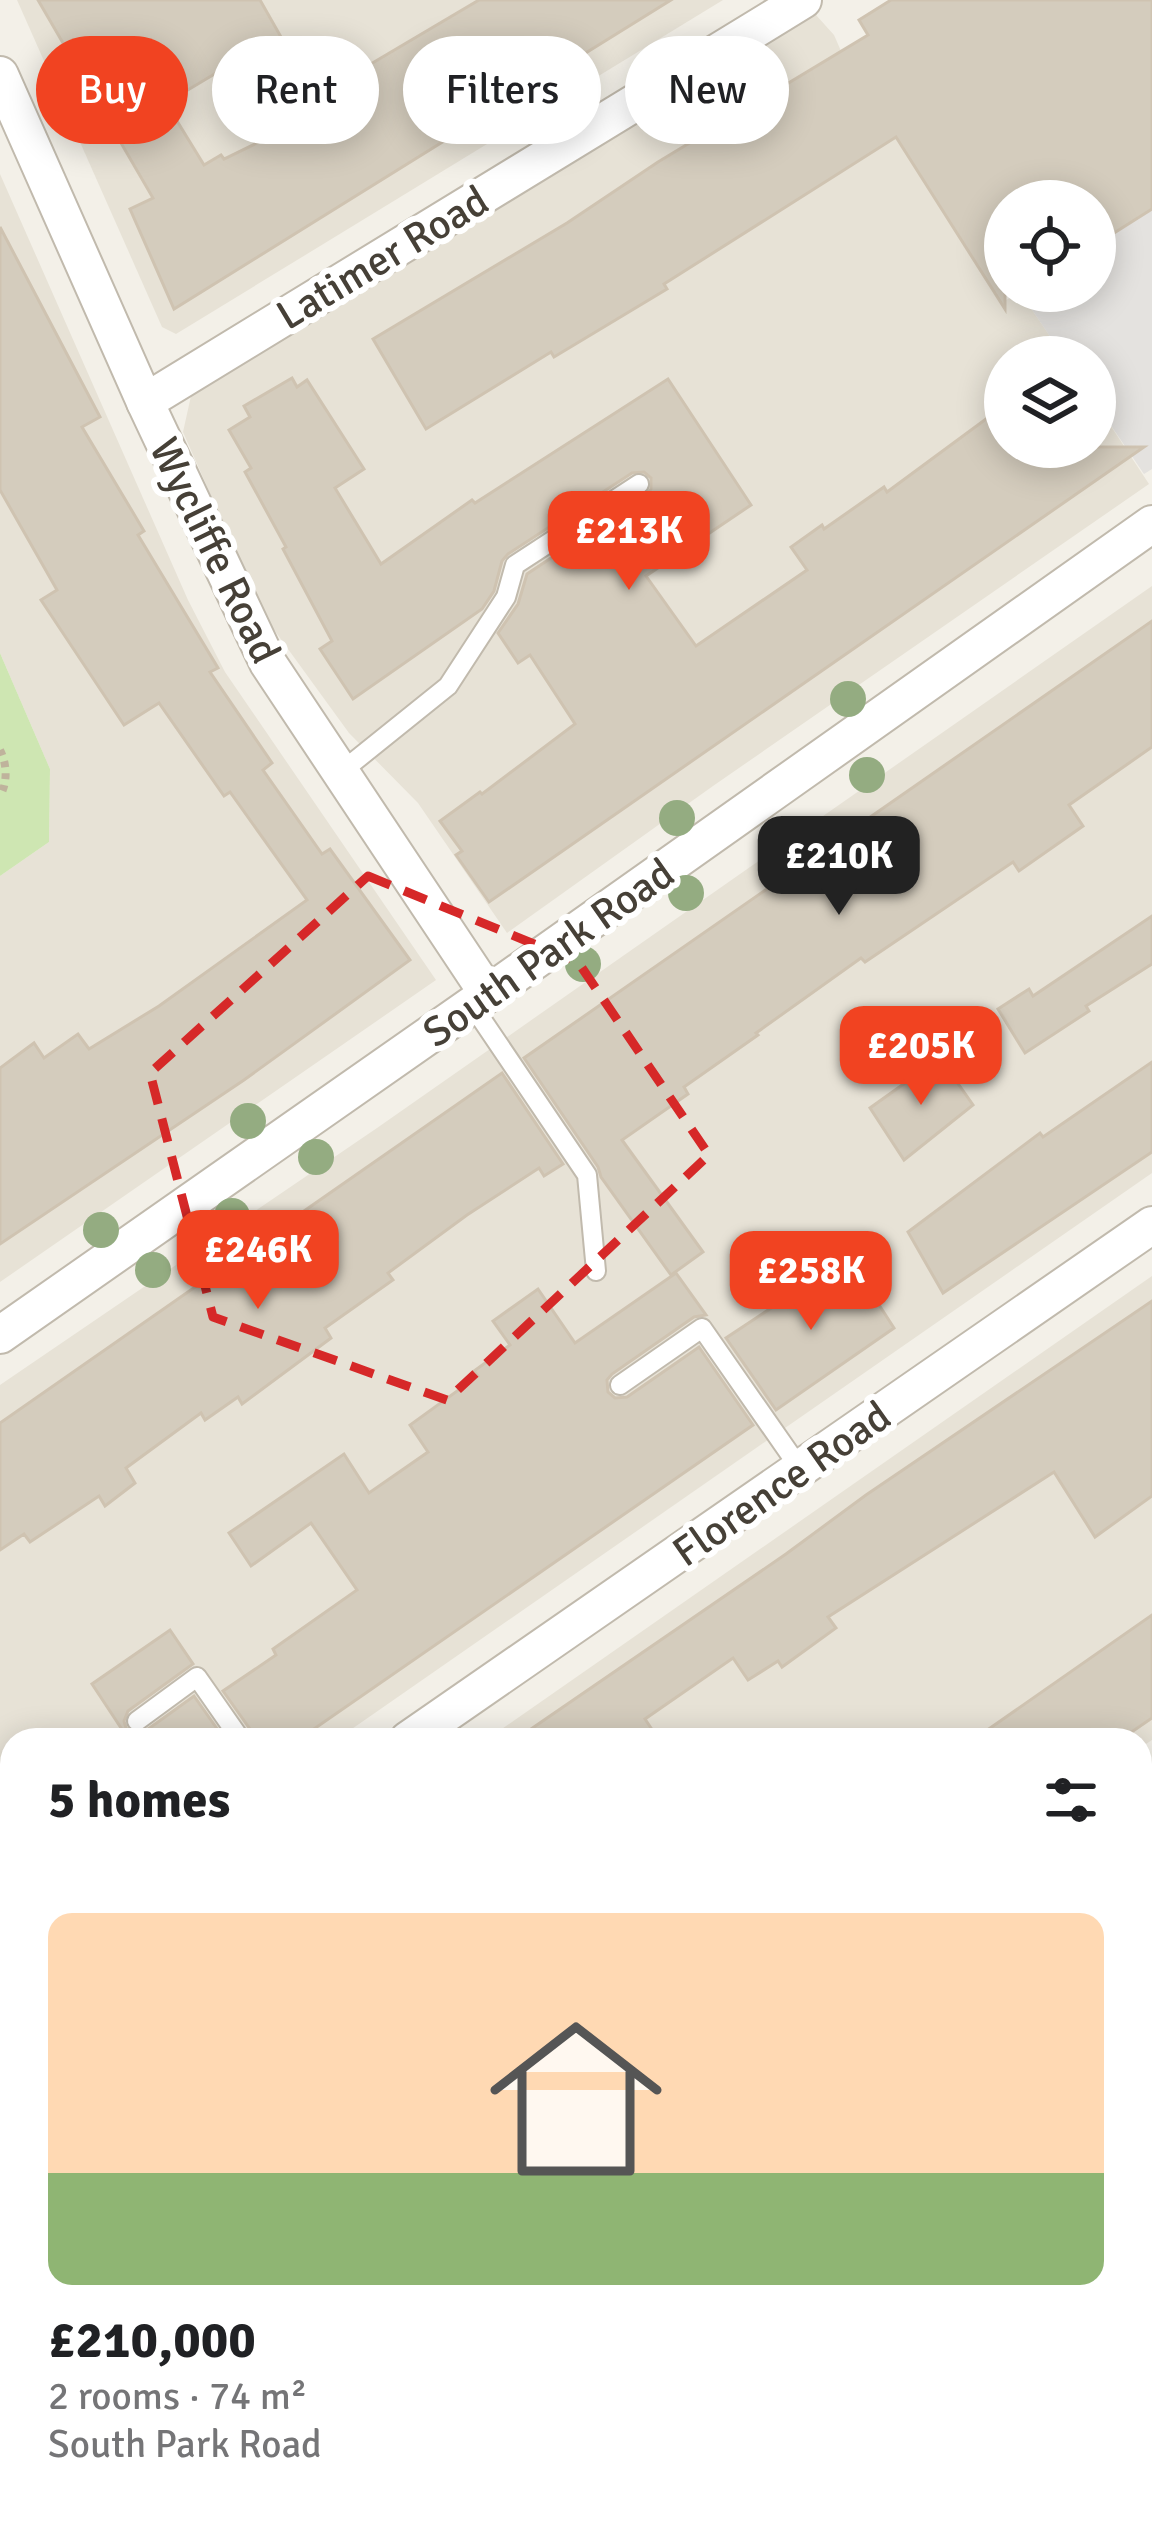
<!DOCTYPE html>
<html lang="en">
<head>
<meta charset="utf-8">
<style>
	:root { --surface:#fff; --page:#f6f6f6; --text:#202124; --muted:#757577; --line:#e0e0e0; --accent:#f14321 }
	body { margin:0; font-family:Signika,sans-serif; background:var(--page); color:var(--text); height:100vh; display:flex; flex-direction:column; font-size:45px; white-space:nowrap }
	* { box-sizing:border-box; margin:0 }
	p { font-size:39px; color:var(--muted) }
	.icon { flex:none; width:66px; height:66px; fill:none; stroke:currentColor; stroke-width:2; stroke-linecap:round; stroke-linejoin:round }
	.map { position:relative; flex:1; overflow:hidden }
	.side { position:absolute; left:0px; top:1728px; width:1152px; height:807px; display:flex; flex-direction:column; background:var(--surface); border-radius:36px 36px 0 0; box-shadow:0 6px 30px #0003 }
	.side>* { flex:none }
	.top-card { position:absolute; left:36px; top:36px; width:1080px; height:108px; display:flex; gap:24px }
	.buttons { position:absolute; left:984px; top:180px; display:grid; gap:24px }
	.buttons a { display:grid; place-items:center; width:132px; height:132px; border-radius:50%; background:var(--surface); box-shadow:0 6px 30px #0003; font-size:60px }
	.price { position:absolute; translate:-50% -102px; padding:0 27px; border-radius:24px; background:var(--accent); color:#fff; font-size:39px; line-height:78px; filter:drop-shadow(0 3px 6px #0008) }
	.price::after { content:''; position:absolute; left:50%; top:72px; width:36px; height:27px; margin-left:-18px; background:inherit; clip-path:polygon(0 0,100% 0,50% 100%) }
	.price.selected { background:#222; color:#fff }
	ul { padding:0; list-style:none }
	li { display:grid; align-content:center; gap:24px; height:636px; padding:0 48px }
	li+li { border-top:3px solid var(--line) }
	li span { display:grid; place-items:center; height:372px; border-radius:24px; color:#555 }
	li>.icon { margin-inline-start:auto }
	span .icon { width:216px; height:216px; fill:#fffc; stroke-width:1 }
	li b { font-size:51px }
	h2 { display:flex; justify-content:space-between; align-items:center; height:144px; padding:0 48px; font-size:51px }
	.pill { padding:0 42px; border-radius:54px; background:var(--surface); box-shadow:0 6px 30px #0003; font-size:42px; line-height:108px }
	.pill.selected { background:var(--accent); color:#fff }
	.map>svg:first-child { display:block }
	.residential { fill:#e7e2d6 }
	.green { fill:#cee6b2 }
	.parking { fill:#e4e2df }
	.building { fill:#d4ccbd; stroke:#cfc3b1; stroke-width:3; fill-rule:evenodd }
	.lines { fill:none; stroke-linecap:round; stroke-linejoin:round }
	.lane-casing { stroke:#c1baad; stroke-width:22 }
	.street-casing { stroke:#c1baad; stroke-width:40 }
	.path { stroke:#bfb39c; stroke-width:8; stroke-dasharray:6 6; stroke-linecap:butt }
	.lane { stroke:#fff; stroke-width:18 }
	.street { stroke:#fff; stroke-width:36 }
	.tree { fill:#94ac81 }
	.marked { fill:none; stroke:#d62828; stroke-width:9; stroke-dasharray:24 15; stroke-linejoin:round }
	.labels { text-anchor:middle; stroke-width:12; stroke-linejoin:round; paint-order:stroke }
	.street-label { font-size:42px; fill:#464037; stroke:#fff }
</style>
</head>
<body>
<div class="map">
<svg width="1152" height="2533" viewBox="0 0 1152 2533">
	<rect width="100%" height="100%" fill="#f3f0e8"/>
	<g class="residential">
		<path d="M17,0H723L176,334L162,327Z"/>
		<path d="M816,15L834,35L841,51L1001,303L1020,292L1064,357H1005V447H1095V402L1149,484L713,786L507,933L418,803L349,733L264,616L183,432L193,387Z"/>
		<path d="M0,174L188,600L225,672L436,980L0,1282V876L49,842L50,769L0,653Z"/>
		<path d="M1152,586V1173L336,1740H12V2189L0,2197V1385L377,1128Z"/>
		<path d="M1152,1276V1740L1140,1748V1740H486Z"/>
		<path d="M1152,1845V2304L1140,2313V1853Z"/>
		<path d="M12,2289V2523H369L375,2533H0V2297Z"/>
		<path d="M1152,2387V2533H938L952,2523H1140V2395Z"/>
		<path d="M466,2523H839L824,2533H472Z"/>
	</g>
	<path class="green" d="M0,653L50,769L49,842L0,876Z"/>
	<path class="parking" d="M1152,209V469L1144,474L1095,402V357H1064L1020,292L1095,291V245Z"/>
	<g class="building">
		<path d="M38,0H260L315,97L479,0H671L174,309L130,209L153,198ZM248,54L290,127L224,159L221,155L204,165L166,103Z"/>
		<path d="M891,0H1152V209L1095,245V201H1005V309L896,137L664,284L667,289L554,357L551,352L426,429L373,339L567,223L658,162L868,35L859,20Z"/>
		<path d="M0,227L100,417L82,427L144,531L138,535L218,668L210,672L272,763L263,770L322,854L330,849L410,960L244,1080L0,1244V1068L34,1043L44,1058L78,1034L89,1049L159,1006L307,900L230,792L224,796L159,703L124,725L41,600L57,590L0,490Z"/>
		<path d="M292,378L297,387L307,380L364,469L335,488L381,564L472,500L475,503L668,379L751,505L646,576L696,646L807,570L791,547L822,525L824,529L884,487L887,492L1005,405V447H1144L489,902L456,855L462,851L440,821L480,792L482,794L575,724L530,655L518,663L498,633L518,604L527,574L646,495L651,489V478L644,472L632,473L508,554L502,561L494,591L482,609L353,699L320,649L332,641L283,549L286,547L245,472L251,468L229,430L250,417L244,406Z"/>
		<path d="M1152,621V747L1069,805L1083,826L1019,871L1013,862L865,962L861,958L756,1033L758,1035L684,1087L688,1094L622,1140L703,1252L671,1275L601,1177L598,1167L524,1058Z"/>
		<path d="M1152,916V964L1086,1006L1089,1011L1025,1053L998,1009L1029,989L1033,996Z"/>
		<path d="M940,1058L973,1105L904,1160L870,1108Z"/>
		<path d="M1152,1062V1152L943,1293L908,1232L1040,1133L1043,1137Z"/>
		<path d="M502,1073L563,1164L544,1176L539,1168L467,1215L388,1273L393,1280L325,1328L331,1338L242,1404L238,1397L205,1420L201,1413L126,1468L135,1483L105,1506L99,1496L30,1542L24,1534L0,1550V1423Z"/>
		<path d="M848,1257L894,1328L776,1410L726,1338Z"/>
		<path d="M676,1273L706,1315L694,1317L612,1374L607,1380L608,1392L615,1398L627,1397L699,1347L753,1425L298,1740H254L252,1732L223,1691L276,1655L273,1649L357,1590L311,1523L251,1566L229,1533L344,1454L369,1493L428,1452L410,1425L478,1376L474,1371L510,1345L493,1321L538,1289L575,1343Z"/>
		<path d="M1152,1301V1496L1095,1537L1054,1472L828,1617L836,1628L782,1667L778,1661L748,1680L733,1658L645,1719L659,1740H515L786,1554L866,1495Z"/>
		<path d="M1152,1615V1718L1120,1740H973Z"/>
		<path d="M170,1630L193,1664L128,1711L124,1721L126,1728L133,1734L144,1732L194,1696L225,1740H129L92,1684Z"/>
	</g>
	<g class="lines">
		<defs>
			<g id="lane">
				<path d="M341,772L448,686L506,597L515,565L639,484"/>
				<path d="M472,1005L587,1175L596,1271"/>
				<path d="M620,1385L702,1328L801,1470"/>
				<path d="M137,1721L197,1677L241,1740"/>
				<path d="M0,2048L12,2039"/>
				<path d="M0,2456L11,2474L12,2493"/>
				<path d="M14,2523L15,2533"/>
			</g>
			<g id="street">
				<path d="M0,75L145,402L268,663L488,994"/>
				<path d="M145,402L803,0"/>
				<path d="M0,1335L472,1005L1152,524"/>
				<path d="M408,1740L1152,1225"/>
				<path d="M1140,1801L1152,1793"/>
				<path d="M0,2243L12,2235"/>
				<path d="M1140,2364L1152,2356"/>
				<path d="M418,2523L424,2533"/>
				<path d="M898,2533L912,2523"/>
			</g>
		</defs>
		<use href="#lane" class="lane-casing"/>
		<use href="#street" class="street-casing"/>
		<path class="path" d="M0,750C7,764 8,782 0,796"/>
		<use href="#lane" class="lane"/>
		<use href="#street" class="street"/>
	</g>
	<g class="tree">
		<circle cx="848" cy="699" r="18"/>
		<circle cx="867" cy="775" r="18"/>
		<circle cx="677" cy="818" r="18"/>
		<circle cx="686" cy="893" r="18"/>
		<circle cx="583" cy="964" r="18"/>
		<circle cx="248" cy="1121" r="18"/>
		<circle cx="316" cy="1157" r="18"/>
		<circle cx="232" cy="1216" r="18"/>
		<circle cx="101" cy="1230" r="18"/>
		<circle cx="153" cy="1270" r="18"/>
	</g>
	<path class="marked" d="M368,876L578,962L709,1155L447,1400L213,1317L150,1073Z"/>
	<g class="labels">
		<g class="street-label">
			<text transform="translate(382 257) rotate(-31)" y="15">Latimer Road</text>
			<text transform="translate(216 550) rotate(64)" y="15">Wycliffe Road</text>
			<text transform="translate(548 952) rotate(-35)" y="15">South Park Road</text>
			<text transform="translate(781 1483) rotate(-35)" y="15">Florence Road</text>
		</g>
	</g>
</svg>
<div class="buttons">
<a><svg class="icon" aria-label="locate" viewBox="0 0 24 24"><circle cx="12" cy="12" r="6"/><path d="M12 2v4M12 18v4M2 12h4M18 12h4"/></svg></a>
<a><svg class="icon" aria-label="layers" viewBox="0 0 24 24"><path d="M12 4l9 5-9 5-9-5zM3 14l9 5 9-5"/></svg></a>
</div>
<b class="price" style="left:629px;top:593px">£213K</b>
<b class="price selected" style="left:839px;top:918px">£210K</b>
<b class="price" style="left:921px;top:1108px">£205K</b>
<b class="price" style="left:258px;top:1312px">£246K</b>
<b class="price" style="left:811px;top:1333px">£258K</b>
<div class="top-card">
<a class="pill selected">Buy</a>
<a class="pill">Rent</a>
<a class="pill">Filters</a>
<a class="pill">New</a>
</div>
<section class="side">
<h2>5 homes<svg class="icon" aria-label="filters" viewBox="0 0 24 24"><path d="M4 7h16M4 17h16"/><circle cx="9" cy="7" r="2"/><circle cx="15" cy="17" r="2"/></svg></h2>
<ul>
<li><span style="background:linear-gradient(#ffd9b3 70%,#8fb573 0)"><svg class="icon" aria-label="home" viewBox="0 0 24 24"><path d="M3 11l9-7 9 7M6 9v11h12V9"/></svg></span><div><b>£210,000</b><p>2 rooms · 74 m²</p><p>South Park Road</p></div></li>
</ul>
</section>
</div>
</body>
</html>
